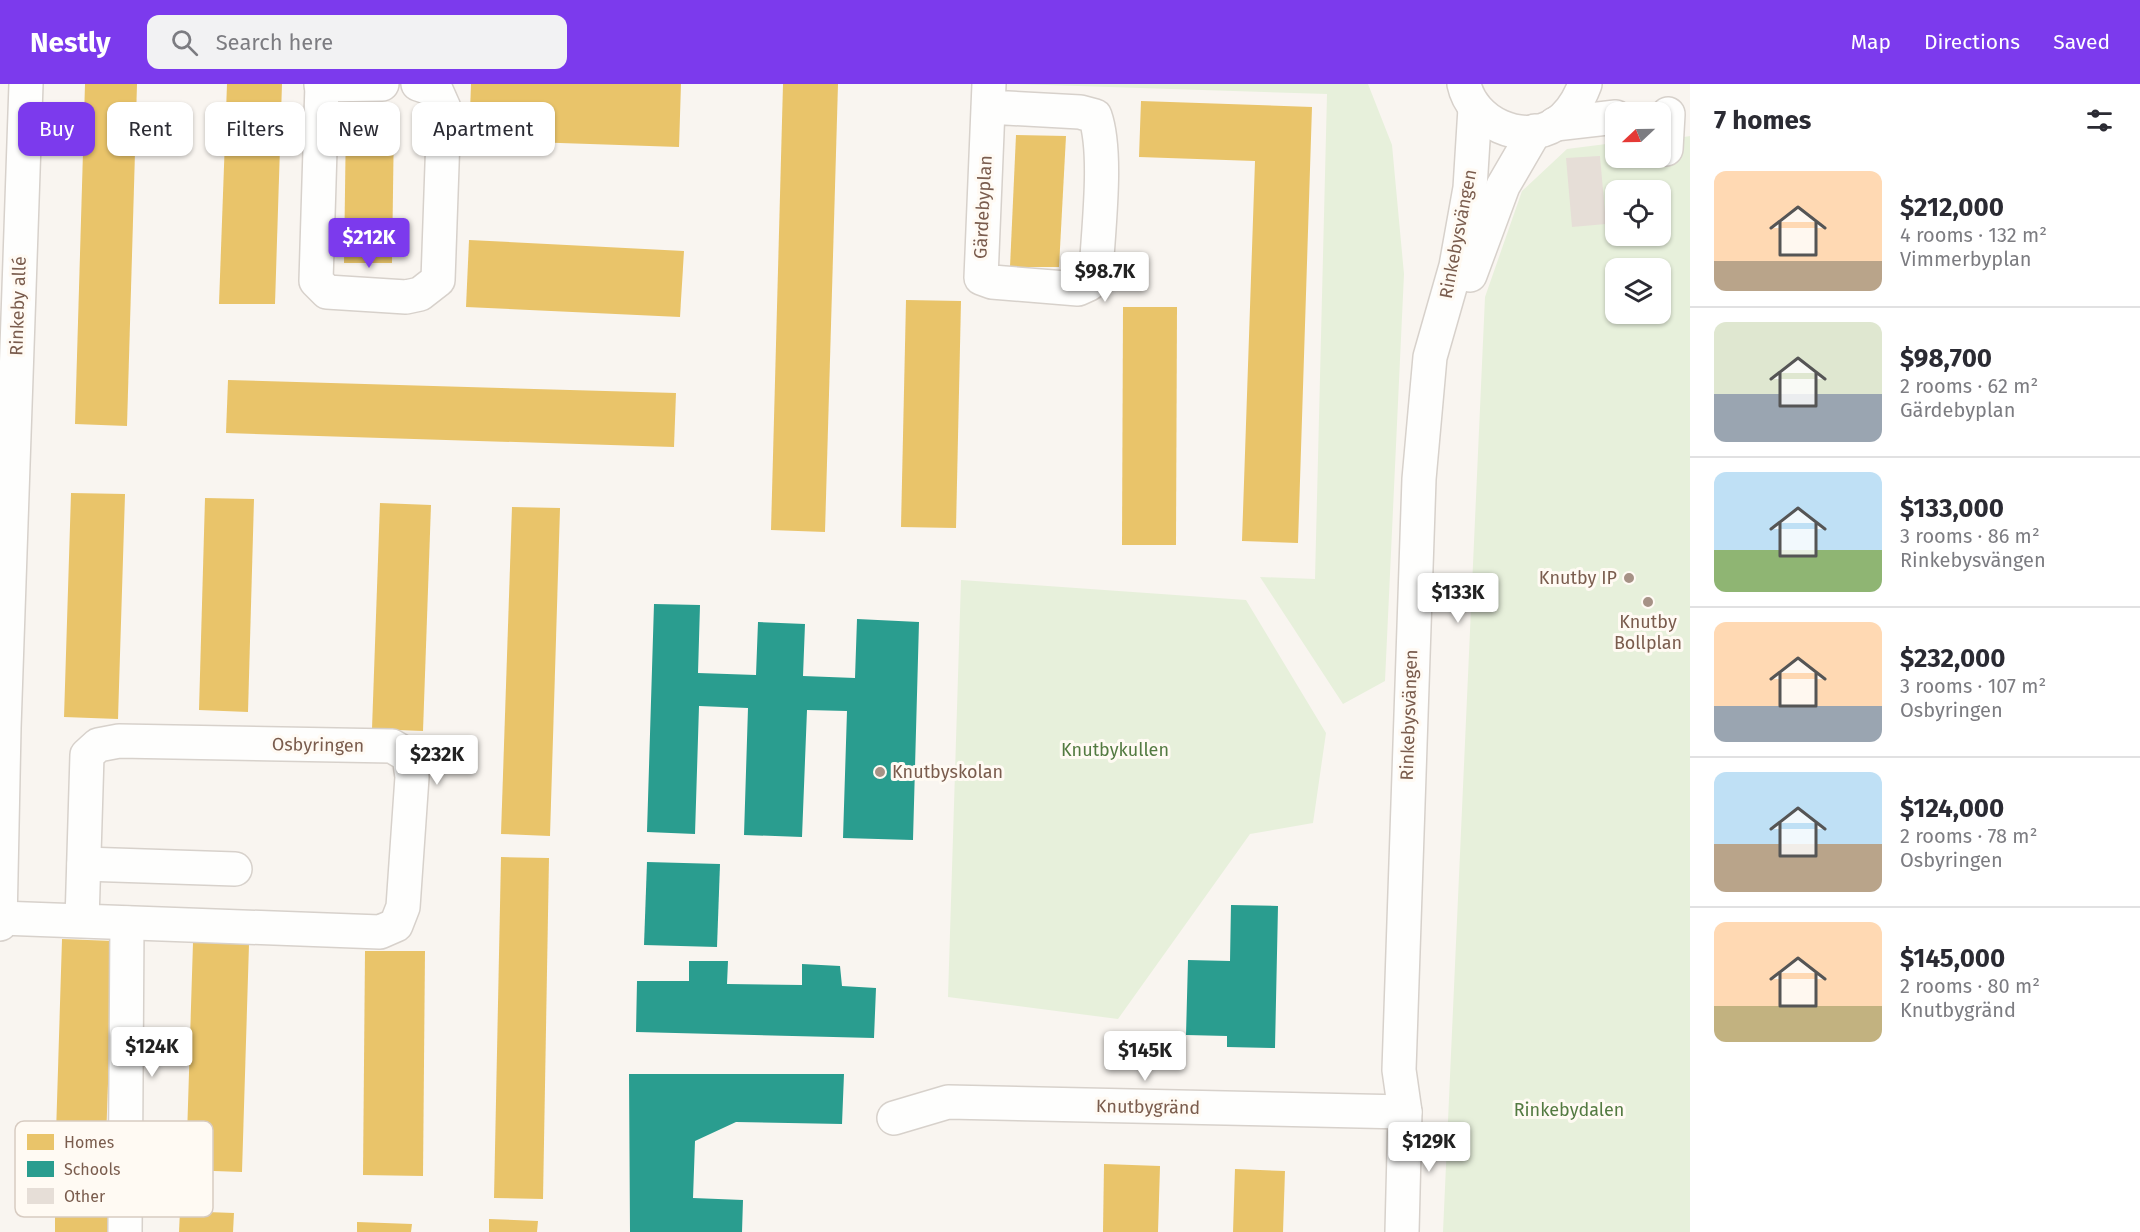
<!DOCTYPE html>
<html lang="en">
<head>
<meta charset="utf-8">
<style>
	:root { --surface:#fff; --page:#f2f2f3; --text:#2b2b33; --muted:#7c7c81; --line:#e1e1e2; --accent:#7c3aed }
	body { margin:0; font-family:"Fira Sans",sans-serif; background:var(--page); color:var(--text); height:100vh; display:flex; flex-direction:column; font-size:22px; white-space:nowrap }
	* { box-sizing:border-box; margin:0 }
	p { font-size:20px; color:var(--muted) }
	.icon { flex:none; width:33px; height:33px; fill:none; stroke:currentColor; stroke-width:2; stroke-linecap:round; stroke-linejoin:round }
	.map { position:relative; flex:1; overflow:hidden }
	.panel { display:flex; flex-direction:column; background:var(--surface); width:450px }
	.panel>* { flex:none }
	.guide { position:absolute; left:18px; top:18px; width:570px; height:54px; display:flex; gap:12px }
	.needle { width:39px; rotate:248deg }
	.fabs { position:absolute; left:1605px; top:18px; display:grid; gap:12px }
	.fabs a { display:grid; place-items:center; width:66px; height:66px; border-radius:12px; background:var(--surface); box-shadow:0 2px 4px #0004; font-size:30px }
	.price { position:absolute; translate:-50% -51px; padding:0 14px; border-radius:6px; background:#fff; color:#222; font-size:20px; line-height:39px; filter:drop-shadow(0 2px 3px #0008) }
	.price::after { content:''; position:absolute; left:50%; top:36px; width:18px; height:14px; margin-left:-9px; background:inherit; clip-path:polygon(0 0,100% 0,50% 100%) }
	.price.on { background:var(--accent); color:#fff }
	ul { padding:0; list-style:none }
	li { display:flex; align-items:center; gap:18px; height:150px; padding:0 24px }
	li+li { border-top:2px solid var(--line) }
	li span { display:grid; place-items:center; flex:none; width:168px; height:120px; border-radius:12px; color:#555 }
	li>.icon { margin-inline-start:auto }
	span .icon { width:72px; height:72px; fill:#fffc; stroke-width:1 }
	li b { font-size:26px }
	h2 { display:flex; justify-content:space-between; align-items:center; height:72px; padding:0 24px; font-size:26px }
	.tag { padding:0 21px; border-radius:12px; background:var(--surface); box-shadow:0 2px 4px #0004; font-size:21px; line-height:54px }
	.tag.on { background:var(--accent); color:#fff }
	header { display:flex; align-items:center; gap:36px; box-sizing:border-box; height:84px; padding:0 30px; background:var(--accent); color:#fff }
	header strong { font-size:28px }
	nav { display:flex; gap:33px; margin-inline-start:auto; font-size:21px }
	.search { width:420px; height:54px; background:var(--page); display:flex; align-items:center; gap:15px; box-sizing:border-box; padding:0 21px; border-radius:12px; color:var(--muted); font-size:22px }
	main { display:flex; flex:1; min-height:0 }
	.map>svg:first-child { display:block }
	.green { fill:#e7f0db; fill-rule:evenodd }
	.homes { fill:#e9c46a }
	.schools { fill:#2a9d8f }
	.building { fill:#e6ded7 }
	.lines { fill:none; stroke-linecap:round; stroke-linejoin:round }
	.minor-casing { stroke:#d7d1cb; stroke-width:36 }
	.minor { stroke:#fefefd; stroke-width:33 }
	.poi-dot { fill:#a69286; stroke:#fffaf3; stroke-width:2 }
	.labels { text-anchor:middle; stroke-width:6; stroke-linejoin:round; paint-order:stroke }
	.street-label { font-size:18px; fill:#7a5c4d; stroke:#fffaf3 }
	.poi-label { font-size:18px; fill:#7a5c4d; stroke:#fffaf3; text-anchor:end }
	.park-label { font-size:18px; fill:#537a41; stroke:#fffaf3 }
	.key { fill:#fffaf3; stroke:#d7cbc1; stroke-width:1.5 }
	.key-label { font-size:16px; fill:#7a5c4d }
</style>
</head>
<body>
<header>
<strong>Nestly</strong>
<div class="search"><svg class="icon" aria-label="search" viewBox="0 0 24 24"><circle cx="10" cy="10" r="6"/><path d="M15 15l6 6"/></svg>Search here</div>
<nav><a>Map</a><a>Directions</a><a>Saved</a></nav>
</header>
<main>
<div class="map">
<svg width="1690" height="1148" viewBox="0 0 1690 1148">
	<rect width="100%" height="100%" fill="#f9f5f0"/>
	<g class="green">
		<path d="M1015,0H1368L1392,61L1404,190L1385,597L1343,620L1260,493L1315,495L1327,10Z"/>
		<path d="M1690,52V1148H1443L1485,213L1522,107L1567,65L1614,59L1616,74L1679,73L1684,53ZM1616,106H1660V152H1616ZM1616,184H1660V230H1616Z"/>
		<path d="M961,496L1246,516L1326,649L1313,739L1250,750L1118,935L948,913Z"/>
	</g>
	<g class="homes">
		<path d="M85,0H137L127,342L75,340Z"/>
		<path d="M227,0H282L275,220H219Z"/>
		<path d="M471,0H681L679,63L469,56Z"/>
		<path d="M783,0H838L825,448L771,446Z"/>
		<path d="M1141,17L1312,23L1298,459L1242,457L1255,77L1139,73Z"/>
		<path d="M346,35L394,36L392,179H344Z"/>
		<path d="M1016,51L1066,52L1059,183H1010Z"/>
		<path d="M469,156L684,167L680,233L466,223Z"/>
		<path d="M906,216L961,217L956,444L901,443Z"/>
		<path d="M1123,223H1177L1176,461H1122Z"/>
		<path d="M228,296L676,309L674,363L226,349Z"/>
		<path d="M71,409L125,410L118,635L64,633Z"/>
		<path d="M205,414L254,415L248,628L199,626Z"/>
		<path d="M380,419L431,421L423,647L372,645Z"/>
		<path d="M512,423L560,424L550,752L501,750Z"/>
		<path d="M501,773L549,774L543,1115L494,1114Z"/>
		<path d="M62,855L113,857L105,1085L55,1083Z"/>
		<path d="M193,858L249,860L242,1088L186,1086Z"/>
		<path d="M365,867H425L423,1092L363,1091Z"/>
		<path d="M1104,1080L1160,1082L1158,1148H1103Z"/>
		<path d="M1235,1085L1285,1087L1283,1148H1233Z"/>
		<path d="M55,1115L109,1117L108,1148H55Z"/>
		<path d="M180,1127L234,1129L233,1148H179Z"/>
		<path d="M489,1135L538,1137L537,1148H489Z"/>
		<path d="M357,1138L412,1140L411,1148H357Z"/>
	</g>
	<g class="schools">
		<path d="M654,520L700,521L698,589L756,591L758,538L805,540L803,592L855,594L857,535L919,538L913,756L843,754L847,627L807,626L802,753L744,751L748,624L699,622L695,750L647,748Z"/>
		<path d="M647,778L720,780L717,863L644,861Z"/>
		<path d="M1231,821L1278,822L1275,964L1227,963V952L1186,951L1188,876L1230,877Z"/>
		<path d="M689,877H728L727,900L802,901V880L840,882L842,902L876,904L874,954L636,948L637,897H689Z"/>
		<path d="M629,990H844L842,1040L736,1038L695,1057L693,1114L743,1116L742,1148H630Z"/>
	</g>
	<path class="building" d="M1600,72L1606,140L1572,143L1566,74Z"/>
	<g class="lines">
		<defs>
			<g id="minor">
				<path d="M322,0L316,197L327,208L406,213L420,210L438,196L444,24L436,6L418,0"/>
				<path d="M1464,0C1472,38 1522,62 1556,40C1570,31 1579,16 1585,0"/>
				<path d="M321,1L382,0"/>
				<path d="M988,23L1080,28L1095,32C1108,69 1098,147 1096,189L1089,200L1078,205L992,198L981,194L989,0"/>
				<path d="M1555,40L1616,33"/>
				<path d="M1666,65L1668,30"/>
				<path d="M1470,191L1503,102L1535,47"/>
				<path d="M84,780L235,785"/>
				<path d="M0,834L380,848L396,841L403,823L412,693L409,672L392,662L119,657L98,661L87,671L82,837"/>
				<path d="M0,840L4,644L26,0"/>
				<path d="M894,1034L948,1018L1405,1028"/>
				<path d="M125,1148L127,839"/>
				<path d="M1402,1148L1405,1028L1399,986L1419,395L1430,273L1456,182L1470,104L1475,24"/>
			</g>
		</defs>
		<use href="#minor" class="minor-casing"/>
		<use href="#minor" class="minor"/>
	</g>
	<g class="poi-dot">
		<circle cx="1629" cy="494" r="6"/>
		<circle cx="1648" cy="518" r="6"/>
		<circle cx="880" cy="688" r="6"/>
	</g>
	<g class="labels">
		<g class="street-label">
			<text transform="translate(983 123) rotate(-87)" y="6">Gärdebyplan</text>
			<text transform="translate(1458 150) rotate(-79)" y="6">Rinkebysvängen</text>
			<text transform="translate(18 222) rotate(-88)" y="6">Rinkeby allé</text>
			<text transform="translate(1409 631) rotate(-88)" y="6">Rinkebysvängen</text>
			<text transform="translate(318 661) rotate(1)" y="6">Osbyringen</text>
			<text transform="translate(1148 1023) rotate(1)" y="6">Knutbygränd</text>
		</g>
		<g class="poi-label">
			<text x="1617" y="500">Knutby IP</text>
			<text x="1648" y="544" text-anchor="middle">Knutby<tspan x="1648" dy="21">Bollplan</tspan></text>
			<text x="892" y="694" text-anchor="start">Knutbyskolan</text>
		</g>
		<g class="park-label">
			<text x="1115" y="672">Knutbykullen</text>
			<text x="1569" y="1032">Rinkebydalen</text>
		</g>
	</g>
	<rect x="15" y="1037" width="198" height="96" rx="9" class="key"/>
	<rect x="27" y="1050" width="27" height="16" fill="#e9c46a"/>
	<rect x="27" y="1077" width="27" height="16" fill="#2a9d8f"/>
	<rect x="27" y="1104" width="27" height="16" fill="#e6ded7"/>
	<g class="key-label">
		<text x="64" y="1064">Homes</text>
		<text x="64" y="1091">Schools</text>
		<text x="64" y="1118">Other</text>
	</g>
</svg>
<div class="fabs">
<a><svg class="needle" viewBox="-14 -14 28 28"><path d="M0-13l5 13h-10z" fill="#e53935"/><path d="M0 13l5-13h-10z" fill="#7c7c81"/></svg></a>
<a><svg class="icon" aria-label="locate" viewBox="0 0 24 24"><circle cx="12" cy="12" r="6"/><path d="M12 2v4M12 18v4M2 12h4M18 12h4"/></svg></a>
<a><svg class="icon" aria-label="layers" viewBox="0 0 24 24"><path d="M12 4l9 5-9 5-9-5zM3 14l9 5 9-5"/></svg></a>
</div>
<b class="price on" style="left:369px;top:185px">$212K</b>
<b class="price" style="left:1105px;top:219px">$98.7K</b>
<b class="price" style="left:1458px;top:540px">$133K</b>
<b class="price" style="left:437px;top:702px">$232K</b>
<b class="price" style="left:152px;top:994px">$124K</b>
<b class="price" style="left:1145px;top:998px">$145K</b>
<b class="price" style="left:1429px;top:1089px">$129K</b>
<div class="guide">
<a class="tag on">Buy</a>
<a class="tag">Rent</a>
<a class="tag">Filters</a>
<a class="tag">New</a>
<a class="tag">Apartment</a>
</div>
</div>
<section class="panel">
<h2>7 homes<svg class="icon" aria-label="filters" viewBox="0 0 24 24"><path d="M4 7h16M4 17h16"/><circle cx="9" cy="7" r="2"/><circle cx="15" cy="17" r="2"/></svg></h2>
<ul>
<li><span style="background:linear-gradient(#ffd9b3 75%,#b9a48a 0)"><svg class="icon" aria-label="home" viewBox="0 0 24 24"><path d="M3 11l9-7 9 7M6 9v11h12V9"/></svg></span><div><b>$212,000</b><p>4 rooms · 132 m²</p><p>Vimmerbyplan</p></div></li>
<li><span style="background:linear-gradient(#dfe7d0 60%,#9aa5b1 0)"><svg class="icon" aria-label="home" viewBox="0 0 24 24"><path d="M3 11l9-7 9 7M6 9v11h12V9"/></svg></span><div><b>$98,700</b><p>2 rooms · 62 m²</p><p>Gärdebyplan</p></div></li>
<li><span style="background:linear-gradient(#bfe0f5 65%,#8fb573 0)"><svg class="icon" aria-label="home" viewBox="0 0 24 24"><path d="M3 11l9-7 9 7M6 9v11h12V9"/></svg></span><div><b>$133,000</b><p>3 rooms · 86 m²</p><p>Rinkebysvängen</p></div></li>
<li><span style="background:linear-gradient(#ffd9b3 70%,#9aa5b1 0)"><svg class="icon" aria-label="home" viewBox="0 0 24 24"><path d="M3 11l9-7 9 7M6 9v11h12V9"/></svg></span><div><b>$232,000</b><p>3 rooms · 107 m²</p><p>Osbyringen</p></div></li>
<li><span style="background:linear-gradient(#bfe0f5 60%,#b9a48a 0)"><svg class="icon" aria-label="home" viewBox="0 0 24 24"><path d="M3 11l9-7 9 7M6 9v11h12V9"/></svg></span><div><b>$124,000</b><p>2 rooms · 78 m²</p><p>Osbyringen</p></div></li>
<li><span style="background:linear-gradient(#ffd9b3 70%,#c2b280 0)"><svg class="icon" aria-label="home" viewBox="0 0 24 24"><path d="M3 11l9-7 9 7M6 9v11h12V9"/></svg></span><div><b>$145,000</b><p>2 rooms · 80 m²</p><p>Knutbygränd</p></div></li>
</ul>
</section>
</main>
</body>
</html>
